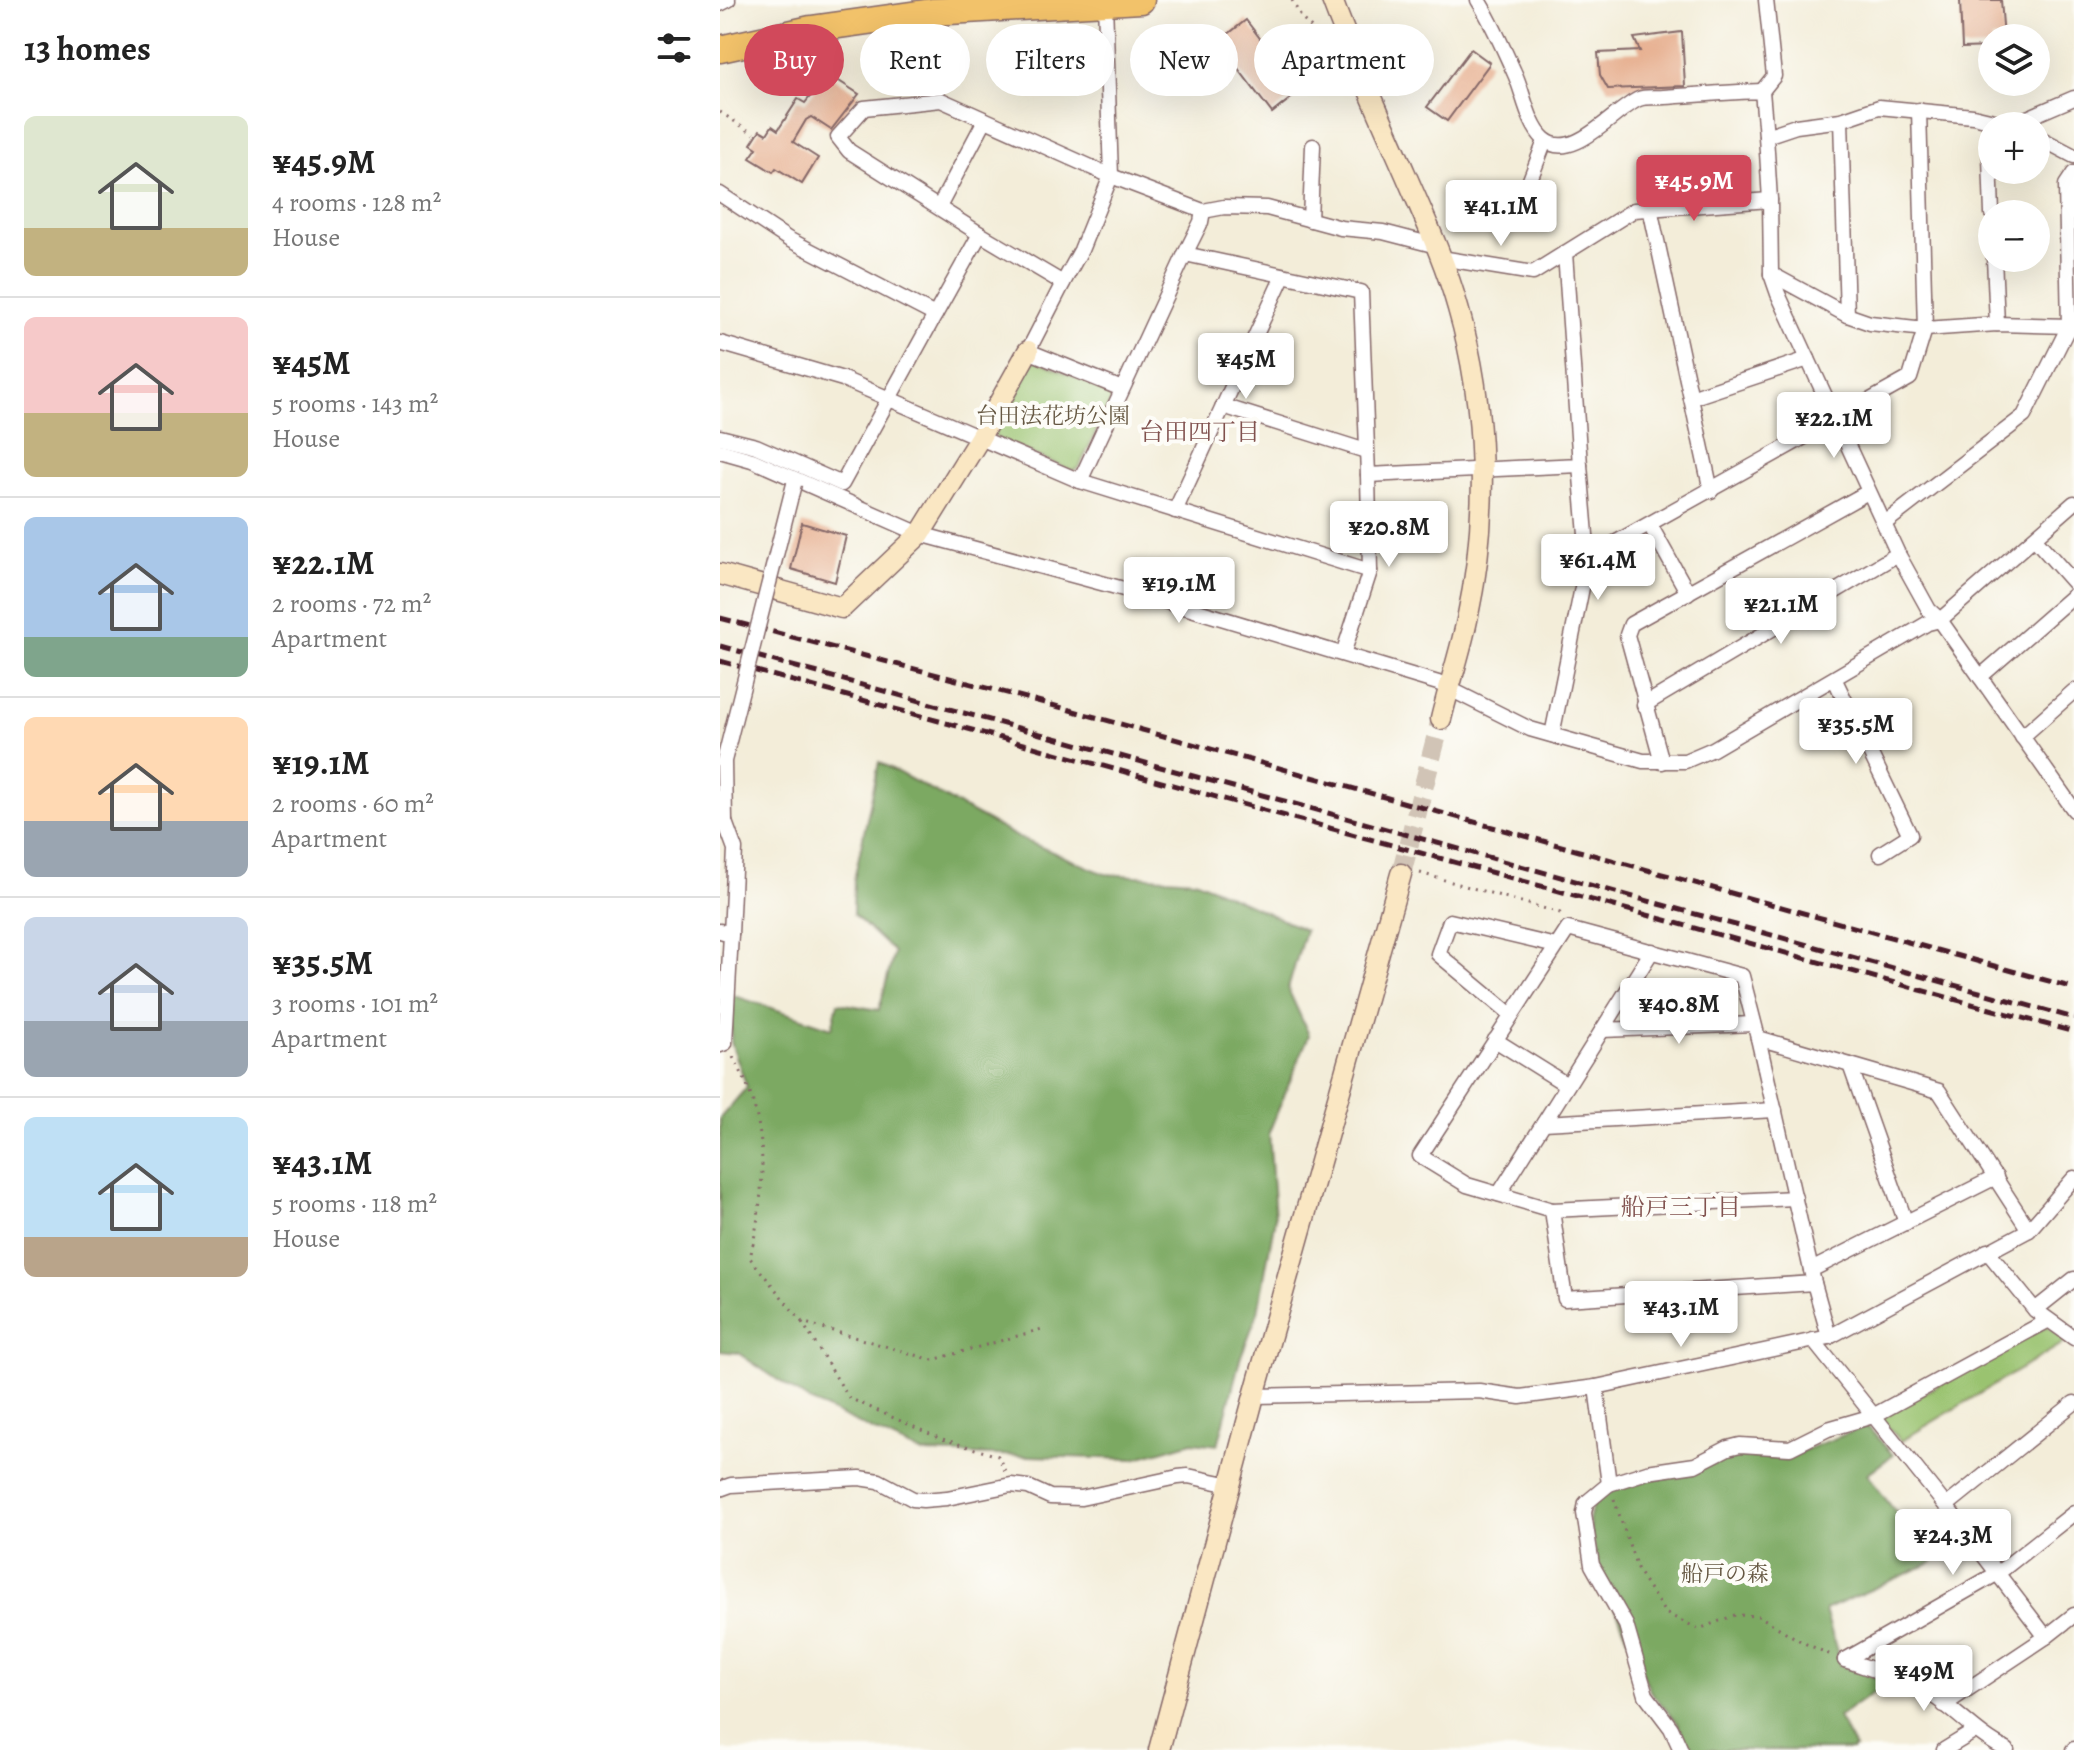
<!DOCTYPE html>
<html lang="en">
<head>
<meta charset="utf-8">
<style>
	:root { --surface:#fff; --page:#f2f2f2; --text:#222; --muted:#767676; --line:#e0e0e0; --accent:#d1495b }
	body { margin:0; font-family:Alegreya,"Noto Serif JP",serif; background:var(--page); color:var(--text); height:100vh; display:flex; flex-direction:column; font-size:30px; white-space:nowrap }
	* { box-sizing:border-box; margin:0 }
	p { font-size:26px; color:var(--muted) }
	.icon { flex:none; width:44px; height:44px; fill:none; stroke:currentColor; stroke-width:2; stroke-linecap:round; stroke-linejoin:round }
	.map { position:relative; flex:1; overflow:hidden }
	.details { display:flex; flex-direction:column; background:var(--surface); width:720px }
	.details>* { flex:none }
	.banner { position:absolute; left:24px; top:24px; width:760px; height:72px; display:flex; gap:16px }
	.buttons { position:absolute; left:1258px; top:24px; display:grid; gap:16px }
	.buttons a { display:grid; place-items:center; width:72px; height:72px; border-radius:50%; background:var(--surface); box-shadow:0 8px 32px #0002; font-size:40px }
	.price { position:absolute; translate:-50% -68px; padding:0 18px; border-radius:8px; background:#fff; color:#222; font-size:26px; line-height:52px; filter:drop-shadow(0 2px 4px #0008) }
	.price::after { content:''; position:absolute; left:50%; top:48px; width:24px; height:18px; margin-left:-12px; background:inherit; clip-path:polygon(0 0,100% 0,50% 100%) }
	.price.on { background:var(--accent); color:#fff }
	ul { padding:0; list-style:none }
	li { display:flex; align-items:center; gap:24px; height:200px; padding:0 24px }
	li+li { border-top:2px solid var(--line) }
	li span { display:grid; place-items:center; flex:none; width:224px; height:160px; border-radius:12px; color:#555 }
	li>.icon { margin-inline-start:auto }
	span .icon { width:96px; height:96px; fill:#fffc; stroke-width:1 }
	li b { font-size:34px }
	h2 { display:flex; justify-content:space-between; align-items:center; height:96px; padding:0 24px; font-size:34px }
	.pill { padding:0 28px; border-radius:36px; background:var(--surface); box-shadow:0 8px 32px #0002; font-size:28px; line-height:72px }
	.pill.on { background:var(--accent); color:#fff }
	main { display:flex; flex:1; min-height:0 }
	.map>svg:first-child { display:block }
	.green { fill:#9ac36f; stroke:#72714d; stroke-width:2 }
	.forest { fill:#7ba962; stroke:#626446; stroke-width:2 }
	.building { fill:#e7b192 }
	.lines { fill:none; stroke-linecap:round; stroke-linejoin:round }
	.secondary-tunnel { stroke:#d1c4b6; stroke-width:20; stroke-dasharray:20 10; stroke-linecap:butt }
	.street-casing { stroke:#856768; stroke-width:17 }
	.secondary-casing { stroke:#856768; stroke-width:23 }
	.highway-casing { stroke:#856768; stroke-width:29 }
	.path { stroke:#856768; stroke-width:3; stroke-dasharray:2 6; stroke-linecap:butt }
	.street { stroke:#fff; stroke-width:14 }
	.secondary { stroke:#fae7c3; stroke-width:20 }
	.highway { stroke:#f2c26a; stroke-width:26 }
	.rail { stroke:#4a1f2b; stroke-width:5; stroke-dasharray:12 6; stroke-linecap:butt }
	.street-bridge-casing { stroke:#856768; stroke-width:17; stroke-linecap:butt }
	.street-bridge { stroke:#fff; stroke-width:14 }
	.labels { text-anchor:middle; stroke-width:8; stroke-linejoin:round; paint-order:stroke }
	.park-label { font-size:22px; fill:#665843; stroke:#fdfcf7 }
	.neighbourhood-label { font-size:24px; fill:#81524f; stroke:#fdfcf7 }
</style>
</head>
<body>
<main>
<section class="details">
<h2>13 homes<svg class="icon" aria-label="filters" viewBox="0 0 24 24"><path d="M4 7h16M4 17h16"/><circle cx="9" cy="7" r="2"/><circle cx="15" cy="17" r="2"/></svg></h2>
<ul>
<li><span style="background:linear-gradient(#dfe7d0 70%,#c2b280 0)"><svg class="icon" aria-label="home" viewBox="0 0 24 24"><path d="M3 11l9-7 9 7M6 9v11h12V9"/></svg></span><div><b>¥45.9M</b><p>4 rooms · 128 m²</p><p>House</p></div></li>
<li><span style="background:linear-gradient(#f6c9c9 60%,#c2b280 0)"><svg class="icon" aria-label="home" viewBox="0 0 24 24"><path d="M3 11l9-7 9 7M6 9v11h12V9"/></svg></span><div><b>¥45M</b><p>5 rooms · 143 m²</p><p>House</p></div></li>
<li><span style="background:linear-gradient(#a9c7e8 75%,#7fa58c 0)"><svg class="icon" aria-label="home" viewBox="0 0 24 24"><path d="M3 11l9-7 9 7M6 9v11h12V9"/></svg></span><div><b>¥22.1M</b><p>2 rooms · 72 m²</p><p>Apartment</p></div></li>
<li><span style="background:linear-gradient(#ffd9b3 65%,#9aa5b1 0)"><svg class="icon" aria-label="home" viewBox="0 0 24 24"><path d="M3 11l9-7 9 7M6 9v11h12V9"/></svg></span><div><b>¥19.1M</b><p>2 rooms · 60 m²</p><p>Apartment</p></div></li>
<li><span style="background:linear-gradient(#c9d6e8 65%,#9aa5b1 0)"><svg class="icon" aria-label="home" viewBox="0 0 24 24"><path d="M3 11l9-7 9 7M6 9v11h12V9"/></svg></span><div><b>¥35.5M</b><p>3 rooms · 101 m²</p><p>Apartment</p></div></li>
<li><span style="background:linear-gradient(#bfe0f5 75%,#b9a48a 0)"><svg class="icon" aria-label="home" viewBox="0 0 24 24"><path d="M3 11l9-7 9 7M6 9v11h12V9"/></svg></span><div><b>¥43.1M</b><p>5 rooms · 118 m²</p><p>House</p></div></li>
</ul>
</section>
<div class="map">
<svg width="1354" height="1750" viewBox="0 0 1354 1750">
	<rect width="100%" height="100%" fill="#fdfcf7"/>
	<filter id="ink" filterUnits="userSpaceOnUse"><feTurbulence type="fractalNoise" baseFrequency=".0125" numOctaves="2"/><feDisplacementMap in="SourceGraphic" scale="16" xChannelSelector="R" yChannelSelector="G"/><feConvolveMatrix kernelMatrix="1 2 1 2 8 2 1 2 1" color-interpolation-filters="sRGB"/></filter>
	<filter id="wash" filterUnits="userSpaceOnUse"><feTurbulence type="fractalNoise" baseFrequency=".006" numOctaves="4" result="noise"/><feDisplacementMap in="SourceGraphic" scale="32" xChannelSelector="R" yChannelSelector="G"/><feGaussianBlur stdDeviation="1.8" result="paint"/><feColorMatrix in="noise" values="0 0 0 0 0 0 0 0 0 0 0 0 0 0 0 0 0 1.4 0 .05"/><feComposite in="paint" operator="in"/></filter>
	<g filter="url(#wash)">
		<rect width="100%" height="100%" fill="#f3edd9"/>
		<g class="green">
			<path d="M317,360L389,392L392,398L359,468L352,471L275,438L274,432L311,362Z"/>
			<path d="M1327,1326L1347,1341L1181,1441L1159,1417Z"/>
		</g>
		<g class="forest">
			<path d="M159,762L299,838L385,874L475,880L585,930L568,989L589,1035L549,1132L555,1218L538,1312L520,1359L498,1445L472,1442L414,1459L202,1453L89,1401L18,1353L0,1351V1118L27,1087L11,1042L12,995L112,1028L118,1003L159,1010L174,952L133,914L134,880Z"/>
			<path d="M1147,1426L1173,1455L1147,1474L1213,1562L1105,1610L1121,1665L1169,1682L1118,1717L1135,1748L1131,1750H970L956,1721L930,1691L877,1564L869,1520L873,1504L892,1486L980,1469L1012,1453L1061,1459Z"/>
		</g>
		<g id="blocks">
			<g class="building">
				<path d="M1240,0H1281L1284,38H1272V47L1242,48Z"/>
				<path d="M526,20L580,91L552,113L498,42Z"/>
				<path d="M962,32L965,86L888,89L880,75L878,53L920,51L914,38Z"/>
				<path d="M751,49L770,63L727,121L707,107Z"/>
				<path d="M108,74L139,94L111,130L91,117L86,120L73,142L98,158L82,184L56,168L53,172L30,158L37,148L31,144L40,130L47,134L52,126L58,130L78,99L85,103Z"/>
				<path d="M82,523L126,536L115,582L71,569Z"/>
			</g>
		</g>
	</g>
	<g filter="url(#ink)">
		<use href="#blocks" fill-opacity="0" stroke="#856768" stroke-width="2"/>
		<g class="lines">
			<path class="secondary-tunnel" d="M681,874L721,719"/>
			<defs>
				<g id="street">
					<path d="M758,0C772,22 783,48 794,72C803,90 808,125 824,139C852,164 895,109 919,99C926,96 936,98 944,97C977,95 1009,92 1042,91L1046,136L1076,126L1121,120L1159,107L1253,116L1295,126"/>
					<path d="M0,4L8,0"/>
					<path d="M1042,91L1054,76L1046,0"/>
					<path d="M1121,120L1127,315"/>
					<path d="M1291,125L1354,98"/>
					<path d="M1046,136L1050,200"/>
					<path d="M1316,136L1354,156"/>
					<path d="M1272,150L1270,157L1272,214"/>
					<path d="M808,185L825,141"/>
					<path d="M0,194L68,239L215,315L260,234L343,283L308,351L402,389"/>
					<path d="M219,207L265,120"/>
					<path d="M930,208L991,491"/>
					<path d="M590,220L593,146"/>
					<path d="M260,234L129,151L118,137L144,108L221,100L391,176L483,211L504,207L547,208L621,228L663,232L717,246"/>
					<path d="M465,254L481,222L483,211"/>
					<path d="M721,258L813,273L845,253"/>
					<path d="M1274,258L1277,324"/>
					<path d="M1051,274L1058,294L1178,554L1209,610L1220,620L1354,503"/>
					<path d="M343,283L361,250L391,176L385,3"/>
					<path d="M0,343L123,379L360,481L650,571"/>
					<path d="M971,398L1088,359"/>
					<path d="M503,406L646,451"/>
					<path d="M0,437L36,446L122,484L215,315"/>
					<path d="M0,451L32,460L200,534L411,591L718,683L810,729L923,761H965L993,749L1208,623L1220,620L1354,810"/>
					<path d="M360,481L465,254L641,292L648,475L860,465L845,253L914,210L1050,200L1051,274L1127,315L1150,323L1205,329L1277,324L1349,326L1354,328"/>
					<path d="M455,511L563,276"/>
					<path d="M1165,523L1304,416L1349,326L1346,185L1354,173"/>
					<path d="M930,525L968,593"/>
					<path d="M1315,539L1354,583"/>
					<path d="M868,558L1190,378L1205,329L1199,110"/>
					<path d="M623,654L650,571L648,475"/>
					<path d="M1260,677L1354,595"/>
					<path d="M1115,680L1190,835L1160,854"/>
					<path d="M924,705L1178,554"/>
					<path d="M832,735L868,558L860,465"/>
					<path d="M1302,737L1354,691"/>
					<path d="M942,762L907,635L911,624L1148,492"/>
					<path d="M5,822L15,849L11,934"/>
					<path d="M0,931L11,934L5,1043L0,1045"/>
					<path d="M791,1015L718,954L730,921L836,946"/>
					<path d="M882,1030L1034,1024"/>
					<path d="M1038,1038L1094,1283"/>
					<path d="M775,1040L847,1085"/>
					<path d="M1130,1065L1186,1223"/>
					<path d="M824,1123L1055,1110"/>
					<path d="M779,1194L932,951"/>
					<path d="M832,1210L1075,1198"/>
					<path d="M1267,1251L1315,1310L1354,1338"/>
					<path d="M1091,1270L1276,1177"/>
					<path d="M1315,1310L1354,1279"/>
					<path d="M1109,1337L1094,1283L845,1299L832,1210L747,1185L700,1156L848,929L1022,976L1038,1038L1219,1091L1309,1230"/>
					<path d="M1093,1340L1226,1506L1326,1637"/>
					<path d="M876,1387L889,1484L866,1503L864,1513L872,1565L906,1625L926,1695L951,1728L961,1750"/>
					<path d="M534,1396L759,1391L800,1397L876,1387L1109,1337L1309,1230L1354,1178"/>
					<path d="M889,1484L927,1472L975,1465L1008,1448L1020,1445L1070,1448L1108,1429L1153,1416L1327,1321"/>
					<path d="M0,1489L11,1485L140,1478L159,1481L193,1499L203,1500L227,1498L291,1485L308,1487L330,1497L361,1498L458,1477L468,1476L511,1485"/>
					<path d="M1226,1506L1354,1403"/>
					<path d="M1125,1660L1278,1573L1354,1513"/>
					<path d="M1125,1660C1154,1670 1185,1678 1212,1695C1238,1712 1258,1736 1287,1750"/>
					<path d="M1224,1705L1326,1637L1354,1615"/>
					<path d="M1224,1750L1255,1731"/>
					<path d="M1353,1750L1354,1749"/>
				</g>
				<g id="secondary">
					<path d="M612,0C634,59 660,116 685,173C704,217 725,261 738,308C767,407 769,519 747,620C740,653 729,686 721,719"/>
					<path d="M0,574L122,608L200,534L259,439L308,351"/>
					<path d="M439,1750L534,1396L681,874"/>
				</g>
				<path id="highway" d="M0,49L91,29L212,12L421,0"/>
			</defs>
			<use href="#street" class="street-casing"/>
			<use href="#secondary" class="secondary-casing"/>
			<use href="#highway" class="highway-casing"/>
			<g class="path">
				<path d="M572,0L582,19L602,38"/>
				<path d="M0,112L34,134"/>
				<path d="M700,873L840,913L843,918"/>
				<path d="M13,1057C51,1121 46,1188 30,1258L82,1322L213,1360L322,1329"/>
				<path d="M82,1322L129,1398L219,1438L278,1456L286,1473"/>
				<path d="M894,1499L918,1571L945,1613L979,1629L1015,1615L1039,1616L1082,1642L1111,1655"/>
			</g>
			<use href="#street" class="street"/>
			<use href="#secondary" class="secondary"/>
			<use href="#highway" class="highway"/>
			<g class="rail">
				<path d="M0,618L321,702L1354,988"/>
				<path d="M0,646L1354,1018"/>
				<path d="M0,661L1354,1032"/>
			</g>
			<defs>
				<path id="street-bridge" d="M5,822L4,761L74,484"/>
			</defs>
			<use href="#street-bridge" class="street-bridge-casing"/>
			<use href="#street-bridge" class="street-bridge"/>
		</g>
	</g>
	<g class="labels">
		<g class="park-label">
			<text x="333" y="423">台田法花坊公園</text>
			<text x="1005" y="1581">船戸の森</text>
		</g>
		<g class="neighbourhood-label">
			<text x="480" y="440">台田四丁目</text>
			<text x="961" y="1215">船戸三丁目</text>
		</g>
	</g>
</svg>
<div class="buttons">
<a><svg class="icon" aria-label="layers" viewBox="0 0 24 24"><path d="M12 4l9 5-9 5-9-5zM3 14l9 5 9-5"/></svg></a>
<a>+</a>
<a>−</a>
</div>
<b class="price on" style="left:974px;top:223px">¥45.9M</b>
<b class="price" style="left:781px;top:248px">¥41.1M</b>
<b class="price" style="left:526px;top:401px">¥45M</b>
<b class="price" style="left:1114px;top:460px">¥22.1M</b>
<b class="price" style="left:669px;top:569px">¥20.8M</b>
<b class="price" style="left:878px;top:602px">¥61.4M</b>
<b class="price" style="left:459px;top:625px">¥19.1M</b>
<b class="price" style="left:1061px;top:646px">¥21.1M</b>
<b class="price" style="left:1136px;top:766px">¥35.5M</b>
<b class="price" style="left:959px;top:1046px">¥40.8M</b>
<b class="price" style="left:961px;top:1349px">¥43.1M</b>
<b class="price" style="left:1233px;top:1577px">¥24.3M</b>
<b class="price" style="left:1204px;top:1713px">¥49M</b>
<div class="banner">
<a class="pill on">Buy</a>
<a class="pill">Rent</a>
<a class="pill">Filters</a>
<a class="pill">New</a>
<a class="pill">Apartment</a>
</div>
</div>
</main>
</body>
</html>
